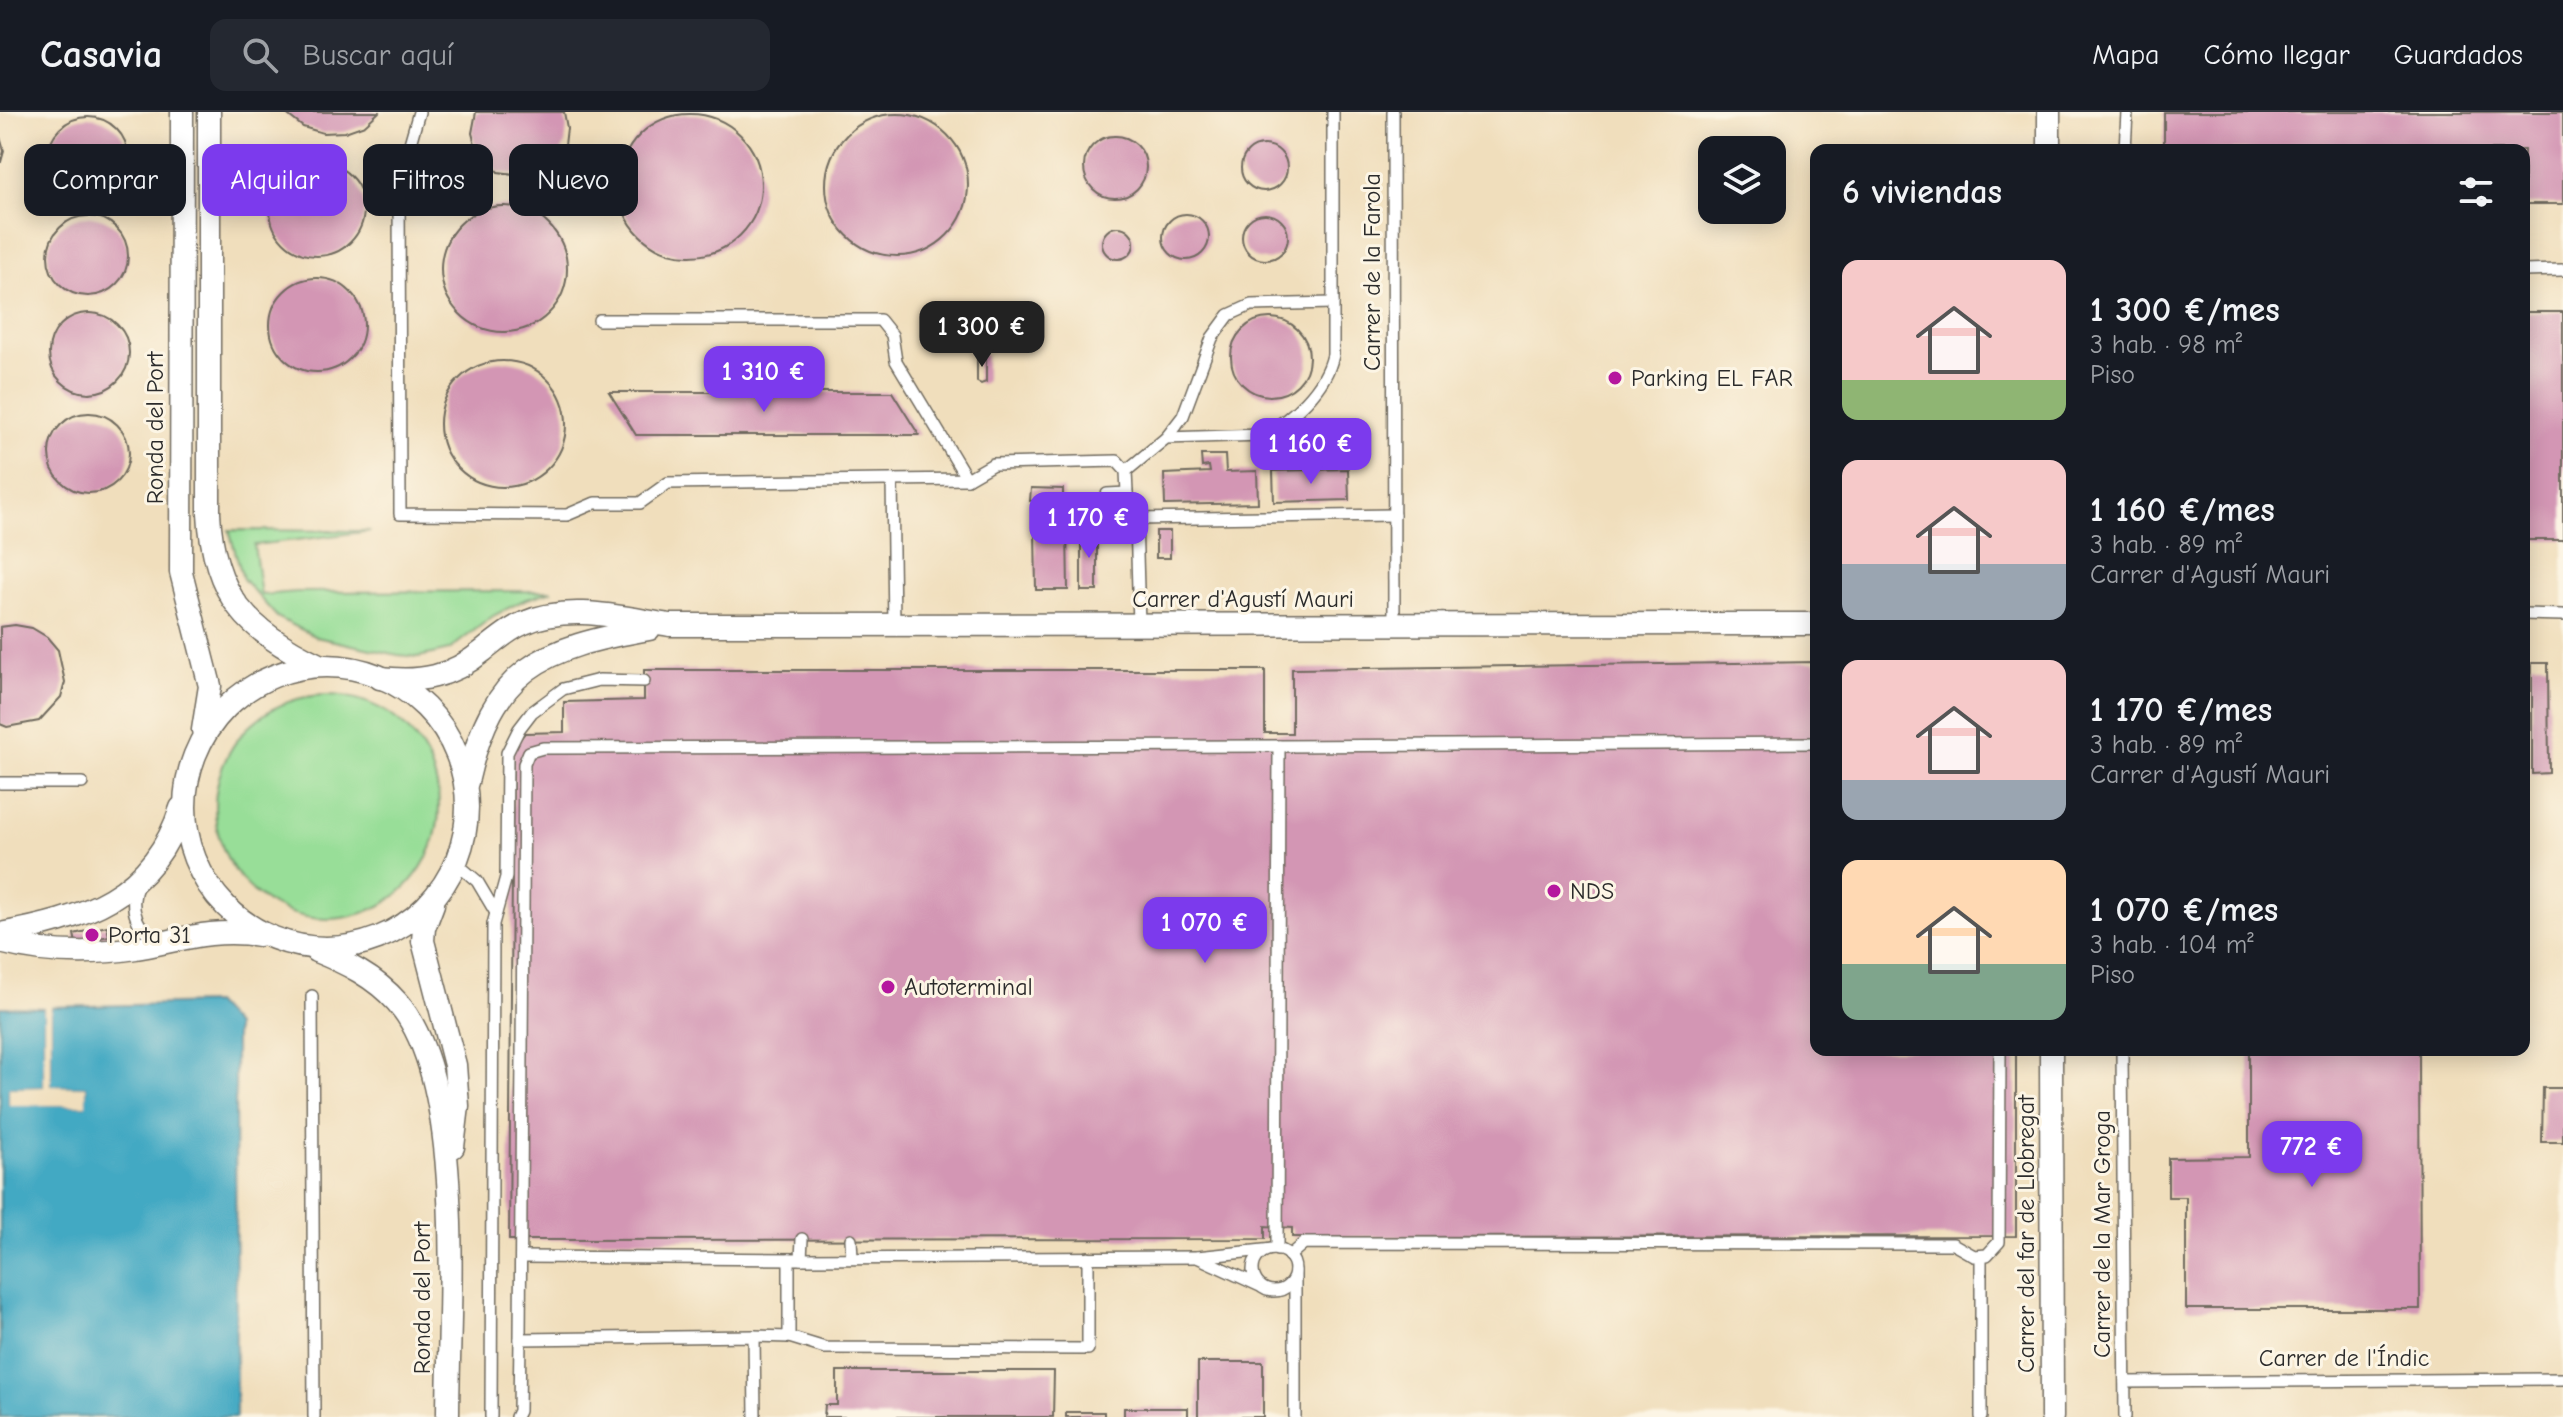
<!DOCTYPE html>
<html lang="es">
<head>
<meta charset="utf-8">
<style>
	:root { --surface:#171b24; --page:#242831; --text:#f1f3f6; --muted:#9ea1a6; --line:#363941; --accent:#7c3aed }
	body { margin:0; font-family:"Comic Neue",sans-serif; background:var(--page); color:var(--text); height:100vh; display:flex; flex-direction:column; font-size:30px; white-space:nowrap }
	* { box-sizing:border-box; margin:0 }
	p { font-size:26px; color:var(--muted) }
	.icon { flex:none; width:44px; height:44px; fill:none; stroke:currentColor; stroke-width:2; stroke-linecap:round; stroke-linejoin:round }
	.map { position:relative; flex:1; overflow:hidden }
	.sheet { position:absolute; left:1810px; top:32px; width:720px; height:912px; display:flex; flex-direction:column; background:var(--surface); border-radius:16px; box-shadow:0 4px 20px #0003 }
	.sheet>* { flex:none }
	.top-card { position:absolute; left:24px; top:32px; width:760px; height:72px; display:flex; gap:16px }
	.fabs { position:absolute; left:1698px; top:24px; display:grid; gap:16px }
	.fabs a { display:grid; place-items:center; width:88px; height:88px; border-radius:16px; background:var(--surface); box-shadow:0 4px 20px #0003; font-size:40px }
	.price { position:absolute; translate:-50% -68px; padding:0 18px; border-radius:16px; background:var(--accent); color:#fff; font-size:26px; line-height:52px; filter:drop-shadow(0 2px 4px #0008) }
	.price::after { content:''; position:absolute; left:50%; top:48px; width:24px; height:18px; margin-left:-12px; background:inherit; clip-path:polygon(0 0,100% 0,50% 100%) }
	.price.active { background:#222; color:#fff }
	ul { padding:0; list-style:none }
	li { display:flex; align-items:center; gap:24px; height:200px; padding:0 32px }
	li span { display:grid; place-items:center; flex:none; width:224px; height:160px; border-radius:16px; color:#555 }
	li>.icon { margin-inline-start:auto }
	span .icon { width:96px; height:96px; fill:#fffc; stroke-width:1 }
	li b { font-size:34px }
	h2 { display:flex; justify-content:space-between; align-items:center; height:96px; padding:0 32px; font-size:34px }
	.pill { padding:0 28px; border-radius:16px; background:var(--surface); box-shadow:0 4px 20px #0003; font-size:28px; line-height:72px }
	.pill.active { background:var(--accent); color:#fff }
	header { display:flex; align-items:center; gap:48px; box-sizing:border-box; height:112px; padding:0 40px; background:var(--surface); border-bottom:2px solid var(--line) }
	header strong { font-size:38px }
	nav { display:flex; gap:44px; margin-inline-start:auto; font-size:28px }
	.search { width:560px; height:72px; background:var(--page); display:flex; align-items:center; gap:20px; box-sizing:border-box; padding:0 28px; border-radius:16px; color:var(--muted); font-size:30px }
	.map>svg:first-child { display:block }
	.green { fill:#98de98; stroke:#628462; stroke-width:2 }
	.water { fill:#43a9c3; stroke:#376a77; stroke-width:2 }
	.pier { fill:#f0debc; fill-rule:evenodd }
	.building { fill:#d396b4 }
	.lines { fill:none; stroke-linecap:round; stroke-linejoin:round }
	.lane-casing { stroke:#706a5e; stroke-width:14 }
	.street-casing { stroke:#706a5e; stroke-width:25 }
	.lane { stroke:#fff; stroke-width:11 }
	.street { stroke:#fff; stroke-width:22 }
	.poi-dot { fill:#b5179e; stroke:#fcf5e5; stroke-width:3 }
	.labels { text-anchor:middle; stroke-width:6; stroke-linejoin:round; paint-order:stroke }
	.street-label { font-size:24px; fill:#2b2b2b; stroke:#fcf5e5 }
	.poi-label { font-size:24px; fill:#2b2b2b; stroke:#fcf5e5; text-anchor:start }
</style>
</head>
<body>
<header>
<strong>Casavia</strong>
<div class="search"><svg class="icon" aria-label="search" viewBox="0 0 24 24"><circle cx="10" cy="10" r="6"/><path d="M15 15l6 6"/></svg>Buscar aquí</div>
<nav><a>Mapa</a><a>Cómo llegar</a><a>Guardados</a></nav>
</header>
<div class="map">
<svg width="2563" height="1305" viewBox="0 0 2563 1305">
	<rect width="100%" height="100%" fill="#fcf5e5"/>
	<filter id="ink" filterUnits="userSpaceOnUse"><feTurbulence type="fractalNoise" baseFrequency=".0125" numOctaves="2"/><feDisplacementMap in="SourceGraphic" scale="16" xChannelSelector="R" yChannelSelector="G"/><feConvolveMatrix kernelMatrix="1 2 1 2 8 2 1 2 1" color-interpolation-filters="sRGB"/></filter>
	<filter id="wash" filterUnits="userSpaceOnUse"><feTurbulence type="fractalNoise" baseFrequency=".006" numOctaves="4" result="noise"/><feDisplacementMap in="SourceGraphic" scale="32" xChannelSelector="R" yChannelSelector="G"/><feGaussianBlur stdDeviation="1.8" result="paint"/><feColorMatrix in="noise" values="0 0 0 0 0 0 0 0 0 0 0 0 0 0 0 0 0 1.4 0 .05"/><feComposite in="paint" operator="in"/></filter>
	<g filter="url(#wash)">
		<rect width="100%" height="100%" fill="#f0debc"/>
		<g class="green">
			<path d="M229,418L371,419L254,433L261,483L297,480L552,479L524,488L493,504L449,538L419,545L398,543L316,525L277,505L243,467Z"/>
			<circle cx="327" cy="695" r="112"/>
		</g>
		<path class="water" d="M214,891L235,914L236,1305H0V895L44,896V975L9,976V992L85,993L86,975L51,974V895Z"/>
		<path class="pier" d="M51,891V974L86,975V993H9V976L44,975V892ZM48,977L82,979V989H13V979Z"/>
		<g id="blocks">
			<g class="building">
				<path d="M284,0H379L365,13L345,20L323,21L303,15Z"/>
				<path d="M476,0H564L567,16L565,33L557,47L530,64L498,60L476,36L472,21Z"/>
				<path d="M2164,0H2563V92H2524V38H2164Z"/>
				<circle cx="690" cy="73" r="71"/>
				<circle cx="897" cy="73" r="71"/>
				<circle cx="88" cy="45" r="40"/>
				<circle cx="1115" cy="55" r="31"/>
				<path d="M0,25L4,39L1,50H0Z"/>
				<circle cx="1264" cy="56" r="23"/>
				<circle cx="317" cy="97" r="47"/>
				<circle cx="504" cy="157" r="63"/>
				<circle cx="1265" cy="125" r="23"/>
				<circle cx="1186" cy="125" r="23"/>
				<circle cx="88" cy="144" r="40"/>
				<circle cx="1118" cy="131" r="16"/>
				<circle cx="317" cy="213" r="47"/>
				<rect x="2524" y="200" width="39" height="228"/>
				<circle cx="89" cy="241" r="40"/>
				<path d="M983,205L986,207V228L980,230L977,228V207Z"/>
				<circle cx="1270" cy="245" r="39"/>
				<path d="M982,242L986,244V270L981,272L977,270V244Z"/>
				<circle cx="503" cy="312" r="63"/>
				<path d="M609,280H892L919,323H636Z"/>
				<circle cx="89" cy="341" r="40"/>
				<path d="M1348,313L1349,354H1316L1315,314Z"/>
				<path d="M1201,343H1225L1226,360L1257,359L1258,391L1165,393L1164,362L1210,360L1209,354L1202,355Z"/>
				<path d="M1348,357L1349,388L1274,390L1273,359Z"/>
				<path d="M1031,376L1063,377V389H1030Z"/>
				<path d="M1035,417H1067L1068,478H1036Z"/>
				<path d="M1097,417V479H1081V418Z"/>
				<rect x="1156" y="419" width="14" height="27"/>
				<path d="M15,513L32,516L47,525L58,538L65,570L61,585L39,609L7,615L0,612V515Z"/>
				<path d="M1816,550V938H2016V1124L1292,1125V1116L1265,1114V1127L509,1128L513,636L525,621L564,620V590L644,588V558H1265V621H1292V557Z"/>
				<path d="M2532,551H2548L2549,661L2532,662Z"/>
				<path d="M107,814L109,824L76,831L74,822Z"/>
				<path d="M2249,938H2419L2420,1197H2186V1085H2168V1046L2249,1045Z"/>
				<path d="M2543,976H2563V1030H2542Z"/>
				<rect x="1198" y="1250" width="65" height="55"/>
				<path d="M837,1259H1054L1053,1305H824L825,1293H837Z"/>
				<rect x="1124" y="1296" width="64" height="9"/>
				<rect x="1066" y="1300" width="38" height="5"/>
			</g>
		</g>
	</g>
	<g filter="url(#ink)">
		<use href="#blocks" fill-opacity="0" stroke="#706a5e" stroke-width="2"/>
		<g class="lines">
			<defs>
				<g id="lane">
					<path d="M419,0L399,70L400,402L567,403L595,391H640L668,371L967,367L993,352L1117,349L1126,359"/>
					<path d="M1393,0L1394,512"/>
					<path d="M2125,38L2127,0"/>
					<path d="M2524,159L2563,158"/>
					<path d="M599,208H880L892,223L896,249L967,367"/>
					<path d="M1166,326L1183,304L1212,226L1229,203L1251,193L1333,191"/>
					<path d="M892,368L894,513"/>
					<path d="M1127,381L1126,359L1166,326L1263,323C1292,307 1326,276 1333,243V0"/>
					<path d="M1107,382L1127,381V395L1136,407L1139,513"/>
					<path d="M1136,407L1394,403"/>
					<path d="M2524,502L2563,503"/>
					<path d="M0,671H82"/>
					<path d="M457,752L477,769L496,801"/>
					<path d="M138,772C128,795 136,823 163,826"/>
					<path d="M312,884L314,1305"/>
					<path d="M2122,938L2125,1305"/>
					<path d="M851,1127L852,1146"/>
					<circle cx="1274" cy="1158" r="21"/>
					<path d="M1277,1138L1279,634L1816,631"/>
					<path d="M1289,1144L1304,1131L1953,1132L1974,1144L1987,1143L1999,1130L2000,938"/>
					<path d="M1981,1144V1305"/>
					<path d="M521,1145L801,1147L802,1127"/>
					<path d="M801,1147L1197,1145"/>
					<path d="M1295,1159V1305"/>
					<path d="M1258,1173L1197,1145L1273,1137"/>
					<path d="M754,1224L789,1225V1147"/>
					<path d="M789,1225L825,1236L1088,1237V1145"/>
					<path d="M520,1227L754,1224L755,1305"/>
					<path d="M2125,1270L2563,1267"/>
					<path d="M491,1305L493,812L506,765L507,641L519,617L532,600L563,577L599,568L644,569"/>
					<path d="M516,1305L519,1299L520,1227L524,652L529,640L543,636L1279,634"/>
				</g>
				<g id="street">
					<path d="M182,0L181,460L210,574L203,618"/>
					<path d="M209,0V401C213,483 247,519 319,553"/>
					<path d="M2049,0V38"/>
					<circle cx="326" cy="695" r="141"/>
					<path d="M380,566C421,571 451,565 483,539C496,529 509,517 524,511C569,491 623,506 670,513L1816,512"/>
					<path d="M467,670C493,556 540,536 649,517"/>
					<path d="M433,792L424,816L423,829L455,953L458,994L453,1035"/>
					<path d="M0,822C83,807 153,785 181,696"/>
					<path d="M0,830C46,842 89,843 136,836C181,828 212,816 259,823"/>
					<path d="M316,839C346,851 375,865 397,890C468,970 448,1199 448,1305"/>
					<path d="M2051,938L2052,1305"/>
				</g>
			</defs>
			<use href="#lane" class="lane-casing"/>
			<use href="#street" class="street-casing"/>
			<use href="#lane" class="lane"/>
			<use href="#street" class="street"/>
		</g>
	</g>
	<g class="poi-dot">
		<circle cx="1615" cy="266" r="8"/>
		<circle cx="1554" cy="779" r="8"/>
		<circle cx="92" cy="823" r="8"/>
		<circle cx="888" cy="875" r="8"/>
	</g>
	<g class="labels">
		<g class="street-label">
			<text transform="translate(1372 160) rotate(-90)" y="8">Carrer de la Farola</text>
			<text transform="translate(155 316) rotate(-90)" y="8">Ronda del Port</text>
			<text x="1243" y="495">Carrer d'Agustí Mauri</text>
			<text transform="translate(2026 1122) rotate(-90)" y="8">Carrer del far de Llobregat</text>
			<text transform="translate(2102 1122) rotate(-90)" y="8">Carrer de la Mar Groga</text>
			<text transform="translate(422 1186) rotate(-90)" y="8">Ronda del Port</text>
			<text x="2344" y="1254">Carrer de l'Índic</text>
		</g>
		<g class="poi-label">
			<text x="1631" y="274">Parking EL FAR</text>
			<text x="1570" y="787">NDS</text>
			<text x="108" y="831">Porta 31</text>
			<text x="904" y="883">Autoterminal</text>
		</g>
	</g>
</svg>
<div class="fabs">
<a><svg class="icon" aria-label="layers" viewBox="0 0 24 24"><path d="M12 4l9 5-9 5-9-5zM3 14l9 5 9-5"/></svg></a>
</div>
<b class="price active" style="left:982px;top:257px">1 300 €</b>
<b class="price" style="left:764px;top:302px">1 310 €</b>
<b class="price" style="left:1311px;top:374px">1 160 €</b>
<b class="price" style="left:1089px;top:448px">1 170 €</b>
<b class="price" style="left:1205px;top:853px">1 070 €</b>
<b class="price" style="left:2312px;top:1077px">772 €</b>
<div class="top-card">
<a class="pill">Comprar</a>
<a class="pill active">Alquilar</a>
<a class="pill">Filtros</a>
<a class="pill">Nuevo</a>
</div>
<section class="sheet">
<h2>6 viviendas<svg class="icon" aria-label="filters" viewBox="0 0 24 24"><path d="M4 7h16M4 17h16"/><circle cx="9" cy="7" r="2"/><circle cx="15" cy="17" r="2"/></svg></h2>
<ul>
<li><span style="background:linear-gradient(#f6c9c9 75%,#8fb573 0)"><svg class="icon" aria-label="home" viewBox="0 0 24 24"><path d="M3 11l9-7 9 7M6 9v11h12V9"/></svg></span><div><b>1 300 €/mes</b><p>3 hab. · 98 m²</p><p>Piso</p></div></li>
<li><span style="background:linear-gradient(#f6c9c9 65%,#9aa5b1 0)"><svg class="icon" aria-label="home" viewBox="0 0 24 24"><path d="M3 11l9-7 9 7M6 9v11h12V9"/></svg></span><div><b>1 160 €/mes</b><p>3 hab. · 89 m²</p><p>Carrer d'Agustí Mauri</p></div></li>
<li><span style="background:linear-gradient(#f6c9c9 75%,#9aa5b1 0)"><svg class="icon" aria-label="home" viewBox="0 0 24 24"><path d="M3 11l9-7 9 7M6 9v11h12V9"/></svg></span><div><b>1 170 €/mes</b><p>3 hab. · 89 m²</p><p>Carrer d'Agustí Mauri</p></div></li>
<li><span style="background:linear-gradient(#ffd9b3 65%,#7fa58c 0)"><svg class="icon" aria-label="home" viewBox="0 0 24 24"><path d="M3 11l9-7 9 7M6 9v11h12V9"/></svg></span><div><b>1 070 €/mes</b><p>3 hab. · 104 m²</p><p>Piso</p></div></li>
</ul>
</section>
</div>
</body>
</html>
